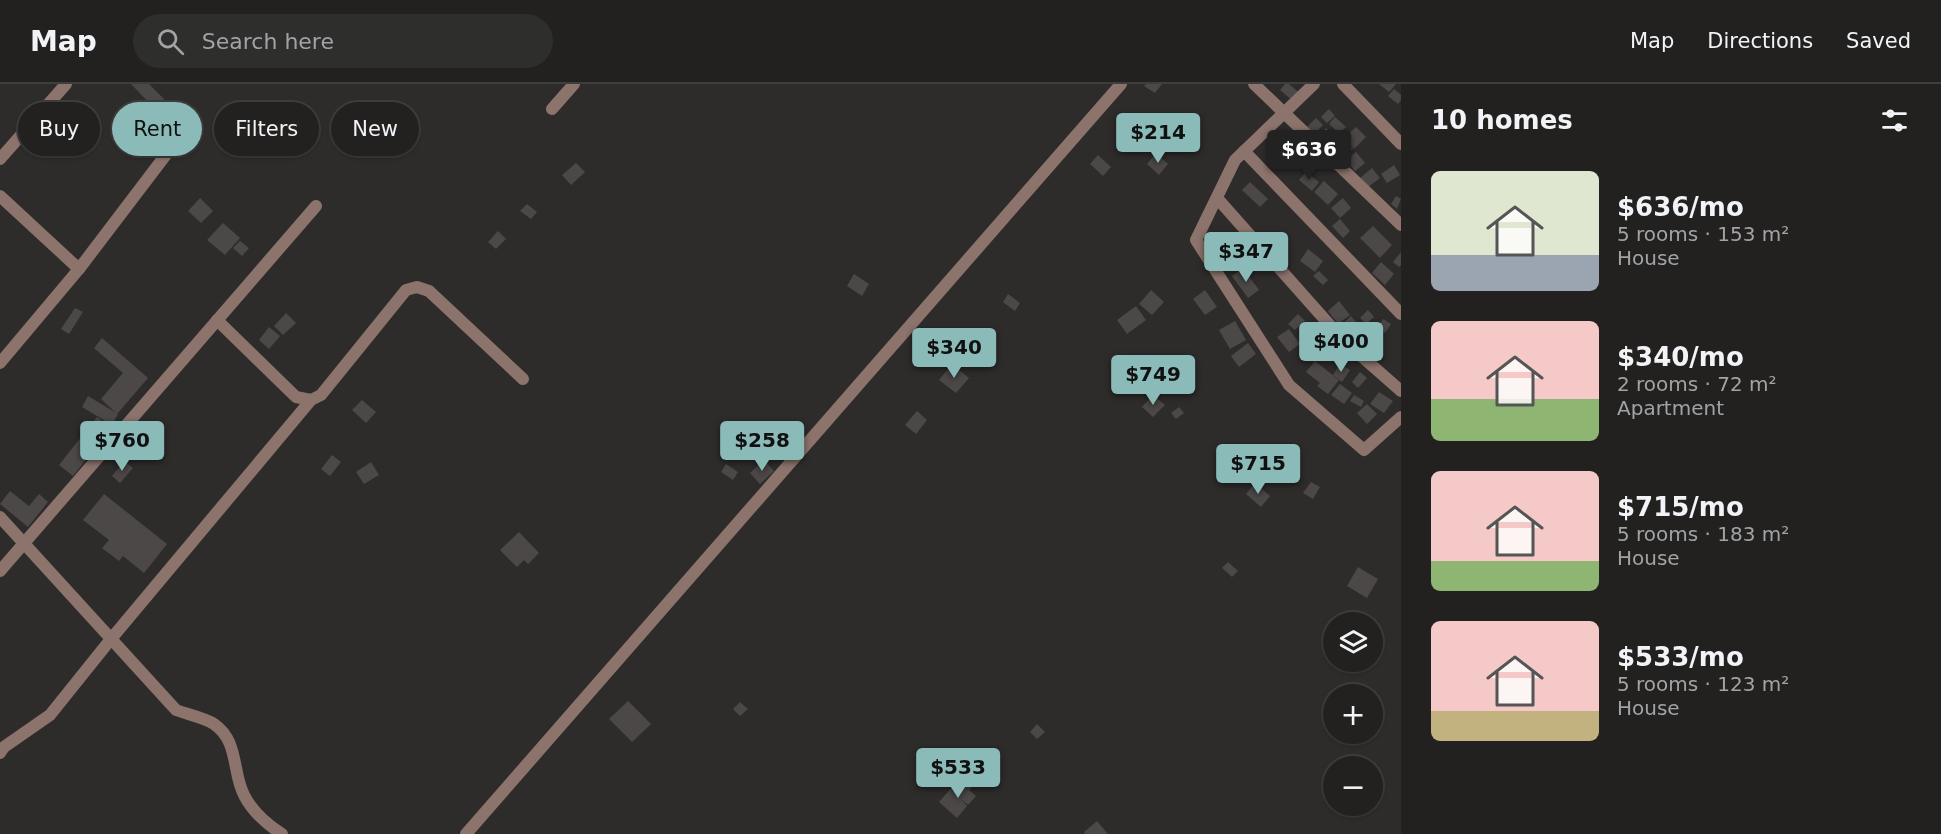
<!DOCTYPE html>
<html lang="en">
<head>
<meta charset="utf-8">
<style>
	:root { --surface:#222120; --page:#2e2e2d; --text:#f1f3f6; --muted:#a2a3a5; --line:#3f3e3e; --accent:#8bbbb9 }
	body { margin:0; font-family:"DejaVu Sans",sans-serif; background:var(--page); color:var(--text); height:100vh; display:flex; flex-direction:column; font-size:22px; white-space:nowrap }
	* { box-sizing:border-box; margin:0 }
	p { font-size:20px; color:var(--muted) }
	.icon { flex:none; width:33px; height:33px; fill:none; stroke:currentColor; stroke-width:2; stroke-linecap:round; stroke-linejoin:round }
	.map { position:relative; flex:1; overflow:hidden }
	.panel { display:flex; flex-direction:column; background:var(--surface); width:540px }
	.panel>* { flex:none }
	.top-card { position:absolute; left:18px; top:18px; width:570px; height:54px; display:flex; gap:12px }
	.controls { position:absolute; left:1323px; top:528px; display:grid; gap:12px }
	.controls a { display:grid; place-items:center; width:60px; height:60px; border-radius:50%; background:var(--surface); box-shadow:0 2px 4px #0004,0 0 0 2px var(--line); font-size:30px }
	.price { position:absolute; translate:-50% -51px; padding:0 14px; border-radius:6px; background:var(--accent); color:#111; font-size:20px; line-height:39px; filter:drop-shadow(0 2px 3px #0008) }
	.price::after { content:''; position:absolute; left:50%; top:36px; width:18px; height:14px; margin-left:-9px; background:inherit; clip-path:polygon(0 0,100% 0,50% 100%) }
	.price.on { background:#222; color:#fff }
	ul { padding:0; list-style:none }
	li { display:flex; align-items:center; gap:18px; height:150px; padding:0 30px }
	li span { display:grid; place-items:center; flex:none; width:168px; height:120px; border-radius:9px; color:#555 }
	li>.icon { margin-inline-start:auto }
	span .icon { width:72px; height:72px; fill:#fffc; stroke-width:1 }
	li b { font-size:26px }
	h2 { display:flex; justify-content:space-between; align-items:center; height:72px; padding:0 30px; font-size:26px }
	.pill { padding:0 21px; border-radius:27px; background:var(--surface); box-shadow:0 2px 4px #0004,0 0 0 2px var(--line); font-size:21px; line-height:54px }
	.pill.on { background:var(--accent); color:#111 }
	header { display:flex; align-items:center; gap:36px; box-sizing:border-box; height:84px; padding:0 30px; background:var(--surface); border-bottom:2px solid var(--line) }
	header strong { font-size:28px }
	nav { display:flex; gap:33px; margin-inline-start:auto; font-size:21px }
	.search { width:420px; height:54px; background:var(--page); display:flex; align-items:center; gap:15px; box-sizing:border-box; padding:0 21px; border-radius:33px; color:var(--muted); font-size:22px }
	main { display:flex; flex:1; min-height:0 }
	.map>svg:first-child { display:block }
	.building { fill:#4b4847 }
	.lines { fill:none; stroke-linecap:round; stroke-linejoin:round }
	.street { stroke:#8c736c; stroke-width:12 }
</style>
</head>
<body>
<header>
<strong>Map</strong>
<div class="search"><svg class="icon" aria-label="search" viewBox="0 0 24 24"><circle cx="10" cy="10" r="6"/><path d="M15 15l6 6"/></svg>Search here</div>
<nav><a>Map</a><a>Directions</a><a>Saved</a></nav>
</header>
<main>
<div class="map">
<svg width="1401" height="750" viewBox="0 0 1401 750">
	<rect width="100%" height="100%" fill="#2e2c2b"/>
	<g class="building">
		<path d="M131,0H149L164,15L154,24Z"/>
		<path d="M1146,0H1162L1155,9L1144,2Z"/>
		<path d="M1285,0H1289L1301,10L1294,18L1280,6Z"/>
		<path d="M1379,0H1396L1389,8Z"/>
		<path d="M1394,5L1401,11V16L1398,20L1388,12Z"/>
		<path d="M1329,25L1335,32L1327,39L1321,33Z"/>
		<path d="M1335,33L1346,43L1339,49L1329,40Z"/>
		<path d="M1316,34L1323,41L1314,50L1307,43Z"/>
		<path d="M1356,43L1366,53L1354,65L1344,54Z"/>
		<path d="M1326,44L1334,51L1329,57L1321,50Z"/>
		<path d="M1284,52L1291,59L1286,65L1278,59Z"/>
		<path d="M1338,54L1353,64L1345,75L1330,66Z"/>
		<path d="M1296,64L1308,73L1300,85L1288,76Z"/>
		<path d="M1356,68L1365,79L1355,87L1346,76Z"/>
		<path d="M1156,69L1168,80L1159,91L1147,80Z"/>
		<path d="M1098,71L1111,83L1103,92L1090,80Z"/>
		<path d="M576,79L585,88L571,101L562,91Z"/>
		<path d="M1394,81L1400,91L1387,99L1381,90Z"/>
		<path d="M1372,84L1380,94L1368,103L1360,94Z"/>
		<path d="M1306,88L1319,98L1312,107L1299,96Z"/>
		<path d="M1324,97L1338,110L1328,121L1314,108Z"/>
		<path d="M1250,98L1268,115L1260,123L1242,106Z"/>
		<path d="M1396,112L1401,115L1397,125L1391,120Z"/>
		<path d="M200,114L213,127L201,139L188,127Z"/>
		<path d="M1343,114L1351,124L1340,134L1331,124Z"/>
		<path d="M527,120L537,128L531,135L520,127Z"/>
		<path d="M1340,135L1350,147L1343,154L1332,142Z"/>
		<path d="M223,139L240,154L225,171L207,156Z"/>
		<path d="M1373,142L1392,161L1380,174L1360,154Z"/>
		<path d="M498,147L506,155L496,165L488,158Z"/>
		<path d="M240,157L249,164L242,172L233,164Z"/>
		<path d="M1232,162L1243,172L1231,186L1219,177Z"/>
		<path d="M1308,165L1323,177L1315,188L1300,177Z"/>
		<path d="M1401,168V181L1399,183L1393,178Z"/>
		<path d="M1381,178L1394,190L1385,201L1372,189Z"/>
		<path d="M1243,184L1259,206L1248,214L1232,192Z"/>
		<path d="M1319,187L1328,196L1323,201L1313,192Z"/>
		<path d="M854,190L869,200L862,212L847,202Z"/>
		<path d="M1151,206L1164,218L1152,231L1139,220Z"/>
		<path d="M1205,206L1217,223L1205,231L1193,215Z"/>
		<path d="M1008,210L1020,219L1015,227L1003,218Z"/>
		<path d="M1339,217L1350,231L1338,240L1328,227Z"/>
		<path d="M1136,222L1146,236L1127,250L1117,236Z"/>
		<path d="M75,224L83,228L69,250L61,245Z"/>
		<path d="M1368,226L1374,233L1366,240L1360,234Z"/>
		<path d="M286,229L296,239L283,251L274,242Z"/>
		<path d="M1298,230L1305,237L1295,246L1288,240Z"/>
		<path d="M1351,232L1362,245L1350,256L1339,243Z"/>
		<path d="M1383,235L1391,240L1385,249L1377,244Z"/>
		<path d="M1235,237L1246,256L1230,265L1219,246Z"/>
		<path d="M269,243L280,252L269,265L259,256Z"/>
		<path d="M1289,245L1300,260L1289,268L1277,253Z"/>
		<path d="M1363,245L1376,257L1367,267L1354,255Z"/>
		<path d="M102,254L148,294L117,330L101,315L123,289L94,264Z"/>
		<path d="M1248,259L1256,270L1239,283L1231,272Z"/>
		<path d="M1315,277L1339,296L1328,310L1317,302L1320,299L1306,288Z"/>
		<path d="M952,280L969,294L956,309L939,296Z"/>
		<path d="M1340,280L1350,286L1342,298L1333,291Z"/>
		<path d="M1360,288L1367,294L1358,304L1352,298Z"/>
		<path d="M1340,300L1352,309L1344,320L1331,311Z"/>
		<path d="M1379,308L1393,317L1384,329L1370,320Z"/>
		<path d="M1153,311L1165,321L1153,333L1142,323Z"/>
		<path d="M1354,311L1364,317L1361,323L1350,317Z"/>
		<path d="M88,312L118,330L112,341L82,323Z"/>
		<path d="M362,316L376,328L366,339L352,326Z"/>
		<path d="M1367,320L1377,330L1367,340L1357,329Z"/>
		<path d="M1179,323L1184,329L1176,335L1171,329Z"/>
		<path d="M917,327L927,336L916,350L905,341Z"/>
		<path d="M97,333L111,344L73,392L59,381Z"/>
		<path d="M332,371L341,378L330,392L321,385Z"/>
		<path d="M764,376L774,387L760,400L750,389Z"/>
		<path d="M124,377L133,384L120,399L112,392Z"/>
		<path d="M371,378L379,391L364,400L356,388Z"/>
		<path d="M726,380L738,388L733,396L721,388Z"/>
		<path d="M1311,398L1320,403L1313,415L1303,409Z"/>
		<path d="M1255,399L1270,412L1261,423L1246,410Z"/>
		<path d="M10,407L29,422L39,410L48,418L28,443L0,420Z"/>
		<path d="M104,410L167,460L144,489L123,472L119,477L102,464L109,456L83,436Z"/>
		<path d="M519,448L539,469L528,480L524,476L517,483L500,466Z"/>
		<path d="M1228,478L1238,487L1232,493L1222,484Z"/>
		<path d="M1358,483L1378,495L1367,514L1347,502Z"/>
		<path d="M628,617L651,640L632,658L609,635Z"/>
		<path d="M740,618L748,625L740,632L733,625Z"/>
		<path d="M1037,640L1045,648L1037,655L1030,648Z"/>
		<path d="M968,696L973,702L969,706L976,712L968,721L961,715L967,722L957,734L939,718L953,702L958,707Z"/>
		<path d="M1097,737L1108,750H1085L1084,748Z"/>
	</g>
	<g class="lines">
		<g class="street">
			<path d="M1254,0L1401,141"/>
			<path d="M1314,0L1235,76L1196,156L1289,301L1364,366L1401,333"/>
			<path d="M1343,0L1401,60"/>
			<path d="M552,25L574,0"/>
			<path d="M1244,67L1401,230"/>
			<path d="M0,75L66,0"/>
			<path d="M0,112L79,185"/>
			<path d="M1217,114L1343,256L1401,307"/>
			<path d="M217,236L296,313L311,316L321,311L406,206L417,203L429,207L523,295"/>
			<path d="M0,279L79,185L168,68"/>
			<path d="M0,433L176,626C186,630 205,634 214,640C239,657 232,688 244,711C252,727 268,741 282,750"/>
			<path d="M0,487L316,122"/>
			<path d="M0,669L4,663L50,631L111,555L311,316"/>
			<path d="M466,750L1121,0"/>
		</g>
	</g>
</svg>
<div class="controls">
<a><svg class="icon" aria-label="layers" viewBox="0 0 24 24"><path d="M12 4l9 5-9 5-9-5zM3 14l9 5 9-5"/></svg></a>
<a>+</a>
<a>−</a>
</div>
<b class="price" style="left:1158px;top:80px">$214</b>
<b class="price on" style="left:1309px;top:97px">$636</b>
<b class="price" style="left:1246px;top:199px">$347</b>
<b class="price" style="left:1341px;top:289px">$400</b>
<b class="price" style="left:954px;top:295px">$340</b>
<b class="price" style="left:1153px;top:322px">$749</b>
<b class="price" style="left:122px;top:388px">$760</b>
<b class="price" style="left:762px;top:388px">$258</b>
<b class="price" style="left:1258px;top:411px">$715</b>
<b class="price" style="left:958px;top:715px">$533</b>
<div class="top-card">
<a class="pill">Buy</a>
<a class="pill on">Rent</a>
<a class="pill">Filters</a>
<a class="pill">New</a>
</div>
</div>
<section class="panel">
<h2>10 homes<svg class="icon" aria-label="filters" viewBox="0 0 24 24"><path d="M4 7h16M4 17h16"/><circle cx="9" cy="7" r="2"/><circle cx="15" cy="17" r="2"/></svg></h2>
<ul>
<li><span style="background:linear-gradient(#dfe7d0 70%,#9aa5b1 0)"><svg class="icon" aria-label="home" viewBox="0 0 24 24"><path d="M3 11l9-7 9 7M6 9v11h12V9"/></svg></span><div><b>$636/mo</b><p>5 rooms · 153 m²</p><p>House</p></div></li>
<li><span style="background:linear-gradient(#f6c9c9 65%,#8fb573 0)"><svg class="icon" aria-label="home" viewBox="0 0 24 24"><path d="M3 11l9-7 9 7M6 9v11h12V9"/></svg></span><div><b>$340/mo</b><p>2 rooms · 72 m²</p><p>Apartment</p></div></li>
<li><span style="background:linear-gradient(#f6c9c9 75%,#8fb573 0)"><svg class="icon" aria-label="home" viewBox="0 0 24 24"><path d="M3 11l9-7 9 7M6 9v11h12V9"/></svg></span><div><b>$715/mo</b><p>5 rooms · 183 m²</p><p>House</p></div></li>
<li><span style="background:linear-gradient(#f6c9c9 75%,#c2b280 0)"><svg class="icon" aria-label="home" viewBox="0 0 24 24"><path d="M3 11l9-7 9 7M6 9v11h12V9"/></svg></span><div><b>$533/mo</b><p>5 rooms · 123 m²</p><p>House</p></div></li>
</ul>
</section>
</main>
</body>
</html>
